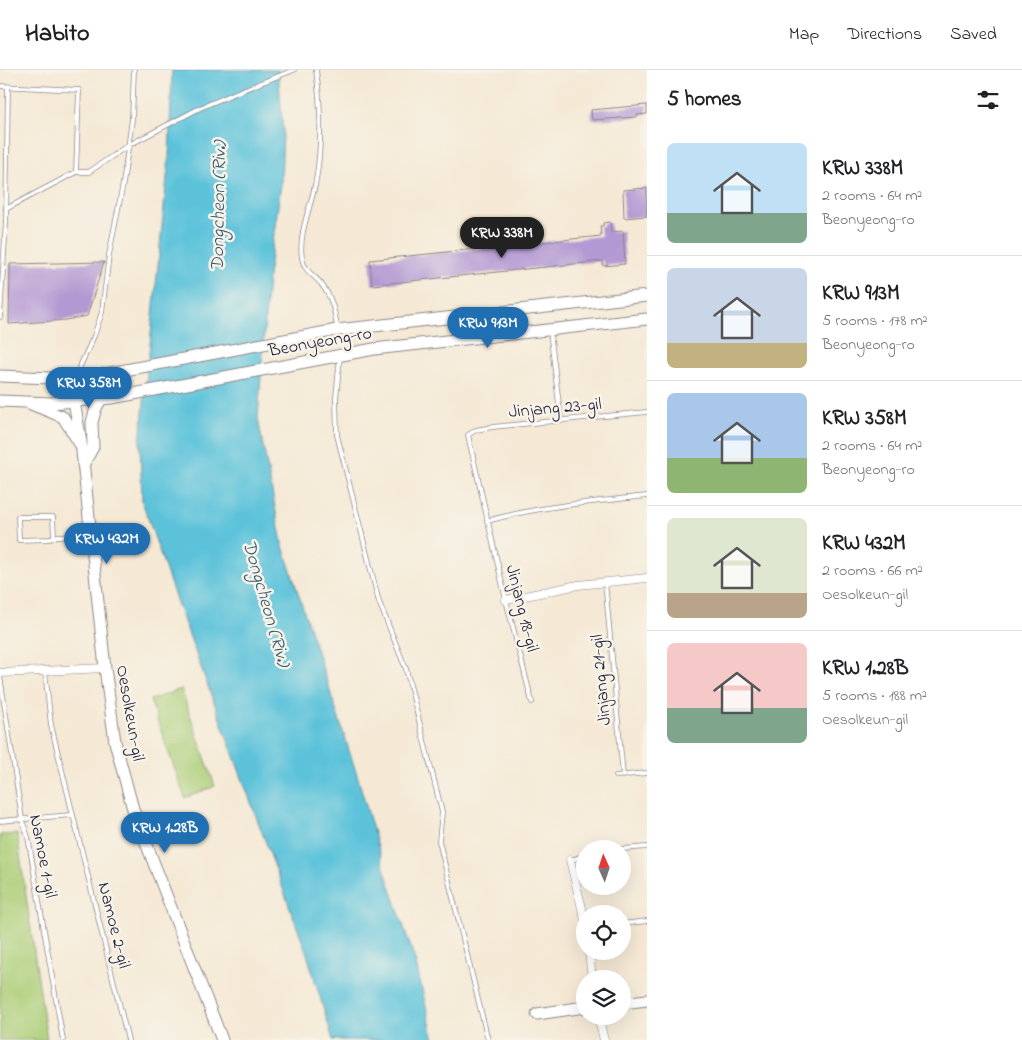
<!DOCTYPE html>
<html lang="en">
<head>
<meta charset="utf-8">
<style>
	:root { --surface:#fff; --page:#f2f2f2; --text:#202124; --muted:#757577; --line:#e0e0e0; --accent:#1f6fb2 }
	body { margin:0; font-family:"Indie Flower",sans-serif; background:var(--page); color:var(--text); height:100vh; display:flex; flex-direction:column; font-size:19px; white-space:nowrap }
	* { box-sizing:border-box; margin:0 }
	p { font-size:16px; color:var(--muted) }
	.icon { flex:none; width:28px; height:28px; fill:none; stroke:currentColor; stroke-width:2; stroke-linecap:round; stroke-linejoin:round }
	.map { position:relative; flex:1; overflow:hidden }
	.panel { display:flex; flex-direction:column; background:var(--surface); width:375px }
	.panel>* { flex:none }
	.needle { width:32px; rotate:357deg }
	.controls { position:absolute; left:576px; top:770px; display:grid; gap:10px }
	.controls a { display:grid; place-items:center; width:55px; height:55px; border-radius:50%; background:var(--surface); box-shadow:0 5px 20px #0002; font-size:25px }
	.price { position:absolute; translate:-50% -42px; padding:0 11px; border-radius:18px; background:var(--accent); color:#fff; font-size:16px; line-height:32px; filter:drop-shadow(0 1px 2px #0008) }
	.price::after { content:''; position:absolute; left:50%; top:30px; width:15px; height:11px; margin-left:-8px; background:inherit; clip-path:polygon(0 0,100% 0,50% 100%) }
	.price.active { background:#222; color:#fff }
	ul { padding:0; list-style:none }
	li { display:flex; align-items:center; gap:15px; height:125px; padding:0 20px }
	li+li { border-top:1px solid var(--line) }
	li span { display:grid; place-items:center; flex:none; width:140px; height:100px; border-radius:8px; color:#555 }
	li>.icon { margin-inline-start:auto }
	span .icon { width:60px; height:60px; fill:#fffc; stroke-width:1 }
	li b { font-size:21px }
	h2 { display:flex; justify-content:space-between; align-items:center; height:60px; padding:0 20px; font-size:21px }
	header { display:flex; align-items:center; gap:30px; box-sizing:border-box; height:70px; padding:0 25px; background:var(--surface); border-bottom:1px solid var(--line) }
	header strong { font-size:24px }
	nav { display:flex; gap:28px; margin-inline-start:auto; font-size:18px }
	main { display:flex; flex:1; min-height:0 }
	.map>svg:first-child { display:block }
	.green { fill:#aacd76; stroke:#667858 }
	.water { fill:#5cc2da; stroke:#3f728a }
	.building { fill:#b399d3 }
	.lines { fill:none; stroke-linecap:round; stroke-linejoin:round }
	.lane-casing { stroke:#8c8688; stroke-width:5.5 }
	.street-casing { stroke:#8c8688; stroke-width:9 }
	.secondary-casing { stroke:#8c8688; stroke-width:13 }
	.lane { stroke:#fff; stroke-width:4 }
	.street { stroke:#fff; stroke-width:8 }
	.secondary { stroke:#fff; stroke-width:11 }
	.labels { text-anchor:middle; stroke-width:5; stroke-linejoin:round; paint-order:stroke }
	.street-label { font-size:18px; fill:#22223b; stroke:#f7f3e8 }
	.water-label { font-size:19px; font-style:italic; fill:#365a73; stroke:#f7f3e8 }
</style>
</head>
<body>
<header>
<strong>Habito</strong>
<nav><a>Map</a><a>Directions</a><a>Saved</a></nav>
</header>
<main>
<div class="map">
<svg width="647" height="970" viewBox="0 0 647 970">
	<rect width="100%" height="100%" fill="#f7f3e8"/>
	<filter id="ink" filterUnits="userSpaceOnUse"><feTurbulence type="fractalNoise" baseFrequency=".02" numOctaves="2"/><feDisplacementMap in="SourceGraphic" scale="10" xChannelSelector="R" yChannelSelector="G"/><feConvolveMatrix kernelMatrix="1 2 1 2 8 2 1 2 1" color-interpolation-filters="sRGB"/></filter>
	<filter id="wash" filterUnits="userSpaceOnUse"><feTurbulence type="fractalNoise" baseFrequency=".0096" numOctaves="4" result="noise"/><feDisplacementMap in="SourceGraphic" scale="20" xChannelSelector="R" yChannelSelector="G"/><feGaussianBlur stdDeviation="1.12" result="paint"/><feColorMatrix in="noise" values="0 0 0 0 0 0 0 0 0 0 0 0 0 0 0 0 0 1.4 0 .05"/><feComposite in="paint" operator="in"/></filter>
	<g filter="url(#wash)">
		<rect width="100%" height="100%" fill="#f5e9d5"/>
		<g class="green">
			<path d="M181,619L215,716L185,728L150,630Z"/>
			<path d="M17,764L47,970H0V765Z"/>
		</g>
		<path class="water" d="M172,0H278L283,60L281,115L268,206L258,349L282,473L358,708L384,798L415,890L434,970H333L307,884L175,527L142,431L140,372L169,88Z"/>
		<g id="blocks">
			<g class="building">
				<path d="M647,35V44L637,45V47L592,50L591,40Z"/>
				<path d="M647,118V146L624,148L623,120Z"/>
				<path d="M610,152L611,162L623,161L625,194L603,196V191L372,215L370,190L601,166L600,156H603V153Z"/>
				<path d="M104,192L87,246L66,250L9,254L10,194Z"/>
			</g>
		</g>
	</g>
	<g filter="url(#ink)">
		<use href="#blocks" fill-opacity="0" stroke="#8c8688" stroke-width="1"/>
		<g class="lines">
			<defs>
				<g id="lane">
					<path d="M316,0C321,35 322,75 316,110C312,135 298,162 302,188C304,202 316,206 322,215C332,228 335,242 337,257"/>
					<path d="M0,16L79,20L76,102H89L127,76L200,38L240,21L294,0"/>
					<path d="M6,139L76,102"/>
					<path d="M0,247L6,152L8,17"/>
					<path d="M550,261L561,350"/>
					<path d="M340,286L336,328L337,365L379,532L406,599L442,742L439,771L488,970"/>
					<path d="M76,305L94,266L102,242L109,185L123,114L132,49L134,0"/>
					<path d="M487,451C540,436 593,432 647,426"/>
					<path d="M54,467L53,447H18L19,470L50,469L57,466H90"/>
					<path d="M605,512L623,706"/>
					<path d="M45,601L51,655L128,970"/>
					<path d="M0,606L22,749L28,767L63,970"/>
					<path d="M532,632L506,530L468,365L476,360L492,357L647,342"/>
					<path d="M616,706L647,703"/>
					<path d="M0,751L72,745"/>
					<path d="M622,779L647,777"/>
					<path d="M570,790L585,786"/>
					<path d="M622,854L647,851"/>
				</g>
				<g id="street">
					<path d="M506,530L578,515L647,508"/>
					<path d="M0,603L105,598"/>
					<path d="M570,790L585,850"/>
					<path d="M589,881L592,909"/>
					<path d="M598,946L604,970"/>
				</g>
				<g id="secondary">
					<path d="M0,306L51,308L99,305L337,260L647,226"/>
					<path d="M75,307L74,331L81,372L105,598L115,672L133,739L222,970"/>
					<path d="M0,331L51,333L112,328L374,279L647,249"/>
					<path d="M31,334L63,347L80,374"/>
					<path d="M83,395L93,377L92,352L96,338L101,329"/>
					<path d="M622,933L647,930"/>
					<path d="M537,944L585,937"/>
				</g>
			</defs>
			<use href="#lane" class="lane-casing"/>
			<use href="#street" class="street-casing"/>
			<use href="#secondary" class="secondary-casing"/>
			<use href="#lane" class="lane"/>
			<use href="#street" class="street"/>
			<use href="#secondary" class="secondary"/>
		</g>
	</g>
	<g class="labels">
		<g class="street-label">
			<text transform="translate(320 271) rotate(-10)" y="6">Beonyeong-ro</text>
			<text transform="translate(555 337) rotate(-5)" y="6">Jinjang 23-gil</text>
			<text transform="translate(523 538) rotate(76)" y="6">Jinjang 18-gil</text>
			<text transform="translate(600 610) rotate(-95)" y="6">Jinjang 21-gil</text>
			<text transform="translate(131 643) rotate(80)" y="6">Oesolkeun-gil</text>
			<text transform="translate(44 786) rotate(79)" y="6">Namoe 1-gil</text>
			<text transform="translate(115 855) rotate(76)" y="6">Namoe 2-gil</text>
		</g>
		<g class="water-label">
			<text transform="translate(217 136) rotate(-89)" y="7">Dongcheon (Riv.)</text>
			<text transform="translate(268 533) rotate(74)" y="7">Dongcheon (Riv.)</text>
		</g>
	</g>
</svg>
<div class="controls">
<a><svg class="needle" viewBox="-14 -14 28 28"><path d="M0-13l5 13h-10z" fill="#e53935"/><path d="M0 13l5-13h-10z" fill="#757577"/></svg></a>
<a><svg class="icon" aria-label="locate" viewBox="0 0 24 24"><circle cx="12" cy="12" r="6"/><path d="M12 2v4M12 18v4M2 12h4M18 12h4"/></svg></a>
<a><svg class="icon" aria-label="layers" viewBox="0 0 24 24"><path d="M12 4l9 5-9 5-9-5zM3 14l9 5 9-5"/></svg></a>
</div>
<b class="price active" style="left:502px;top:189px">KRW 338M</b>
<b class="price" style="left:488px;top:279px">KRW 913M</b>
<b class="price" style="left:89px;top:339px">KRW 358M</b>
<b class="price" style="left:107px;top:495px">KRW 432M</b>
<b class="price" style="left:165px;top:784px">KRW 1.28B</b>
</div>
<section class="panel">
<h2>5 homes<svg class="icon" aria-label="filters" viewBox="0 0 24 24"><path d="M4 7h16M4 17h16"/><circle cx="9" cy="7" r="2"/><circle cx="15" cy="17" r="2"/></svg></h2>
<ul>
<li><span style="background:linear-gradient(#bfe0f5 70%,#7fa58c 0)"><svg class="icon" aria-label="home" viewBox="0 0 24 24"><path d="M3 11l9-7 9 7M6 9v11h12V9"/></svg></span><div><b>KRW 338M</b><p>2 rooms · 64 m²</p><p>Beonyeong-ro</p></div></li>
<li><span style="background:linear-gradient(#c9d6e8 75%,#c2b280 0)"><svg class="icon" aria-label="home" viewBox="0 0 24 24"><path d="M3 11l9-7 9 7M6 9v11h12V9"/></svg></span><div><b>KRW 913M</b><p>5 rooms · 178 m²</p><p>Beonyeong-ro</p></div></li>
<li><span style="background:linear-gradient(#a9c7e8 65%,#8fb573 0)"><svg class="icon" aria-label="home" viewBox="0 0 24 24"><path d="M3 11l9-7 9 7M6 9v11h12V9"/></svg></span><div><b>KRW 358M</b><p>2 rooms · 64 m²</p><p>Beonyeong-ro</p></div></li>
<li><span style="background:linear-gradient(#dfe7d0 75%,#b9a48a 0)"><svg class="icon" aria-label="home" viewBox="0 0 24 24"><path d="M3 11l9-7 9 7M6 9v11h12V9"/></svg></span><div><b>KRW 432M</b><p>2 rooms · 66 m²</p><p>Oesolkeun-gil</p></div></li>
<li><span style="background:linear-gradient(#f6c9c9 65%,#7fa58c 0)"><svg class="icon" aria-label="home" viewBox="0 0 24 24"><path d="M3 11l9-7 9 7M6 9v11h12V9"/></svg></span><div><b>KRW 1.28B</b><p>5 rooms · 188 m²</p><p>Oesolkeun-gil</p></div></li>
</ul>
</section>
</main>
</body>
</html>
